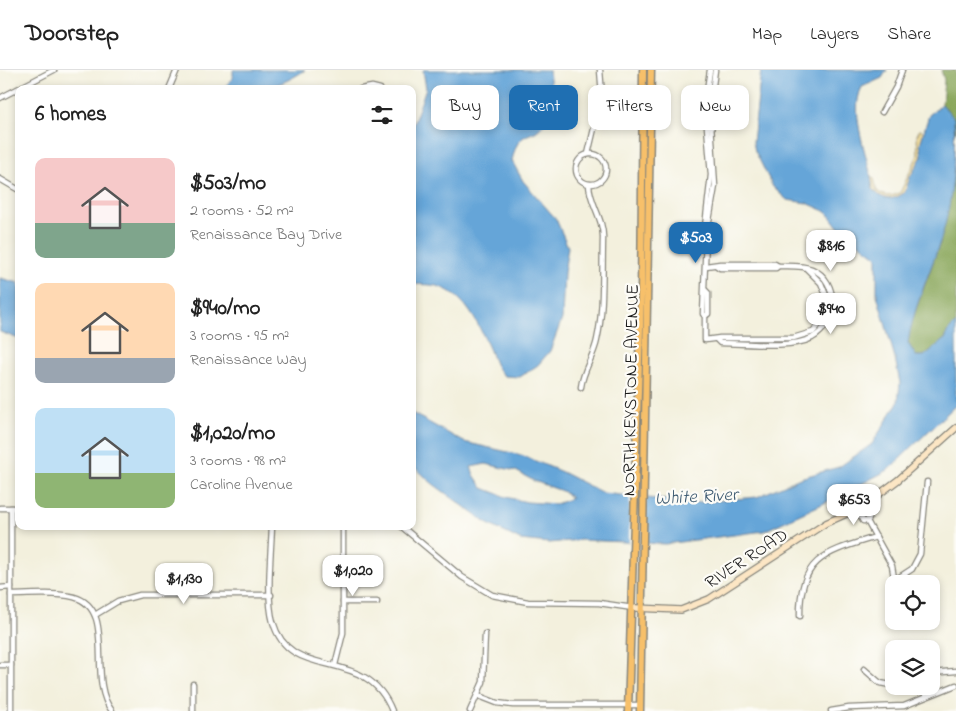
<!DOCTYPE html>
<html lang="en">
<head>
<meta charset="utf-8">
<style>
	:root { --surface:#fff; --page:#f6f6f6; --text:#222; --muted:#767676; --line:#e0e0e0; --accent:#1f6fb2 }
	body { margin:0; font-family:"Indie Flower",sans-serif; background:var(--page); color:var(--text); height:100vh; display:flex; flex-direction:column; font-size:19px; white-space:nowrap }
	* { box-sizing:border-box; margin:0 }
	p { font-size:16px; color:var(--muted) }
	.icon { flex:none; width:28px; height:28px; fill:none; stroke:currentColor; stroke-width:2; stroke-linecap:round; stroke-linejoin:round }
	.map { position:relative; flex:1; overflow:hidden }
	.sheet { position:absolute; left:15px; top:15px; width:401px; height:445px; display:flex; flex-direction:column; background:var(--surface); border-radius:10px; box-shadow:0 2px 8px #0003 }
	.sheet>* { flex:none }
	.top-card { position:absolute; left:431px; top:15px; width:449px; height:45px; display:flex; gap:10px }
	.tools { position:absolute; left:885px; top:505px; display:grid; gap:10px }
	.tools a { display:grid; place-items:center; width:55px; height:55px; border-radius:10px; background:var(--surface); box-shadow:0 2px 8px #0003; font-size:25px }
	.price { position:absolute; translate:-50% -42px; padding:0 11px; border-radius:10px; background:#fff; color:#222; font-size:16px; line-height:32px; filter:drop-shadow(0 1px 2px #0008) }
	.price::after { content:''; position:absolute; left:50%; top:30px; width:15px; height:11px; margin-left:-8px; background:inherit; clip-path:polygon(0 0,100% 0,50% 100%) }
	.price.selected { background:var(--accent); color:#fff }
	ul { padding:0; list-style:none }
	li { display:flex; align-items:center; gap:15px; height:125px; padding:0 20px }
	li span { display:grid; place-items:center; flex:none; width:140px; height:100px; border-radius:10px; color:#555 }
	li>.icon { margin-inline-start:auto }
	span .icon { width:60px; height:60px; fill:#fffc; stroke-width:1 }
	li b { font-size:21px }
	h2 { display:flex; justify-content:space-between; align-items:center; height:60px; padding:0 20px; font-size:21px }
	.pill { padding:0 18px; border-radius:10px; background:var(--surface); box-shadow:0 2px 8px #0003; font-size:18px; line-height:45px }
	.pill.selected { background:var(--accent); color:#fff }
	header { display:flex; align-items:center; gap:30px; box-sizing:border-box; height:70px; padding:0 25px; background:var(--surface); border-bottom:1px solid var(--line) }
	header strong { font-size:24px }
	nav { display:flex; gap:28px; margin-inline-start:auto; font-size:18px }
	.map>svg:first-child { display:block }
	.forest { fill:#86a457; stroke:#51603a }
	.sand { fill:#eeda9e; stroke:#857b5d }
	.water { fill:#65a5d8; stroke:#40607a; fill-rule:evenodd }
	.pier { fill:#f3f0dd }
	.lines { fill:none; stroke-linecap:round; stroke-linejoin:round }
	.street-casing { stroke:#88867c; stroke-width:7 }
	.secondary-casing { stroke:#88867c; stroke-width:8 }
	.primary-casing { stroke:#88867c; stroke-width:9 }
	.street { stroke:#fff; stroke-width:4.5 }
	.secondary { stroke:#fce6c4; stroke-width:5.5 }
	.primary { stroke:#f7c06b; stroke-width:6 }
	.labels { text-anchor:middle; stroke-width:4.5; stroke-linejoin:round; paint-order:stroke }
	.street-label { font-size:18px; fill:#1c1c1c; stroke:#fdfcf7 }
	.water-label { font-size:19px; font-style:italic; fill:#3d5a71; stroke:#fdfcf7 }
</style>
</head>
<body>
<header>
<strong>Doorstep</strong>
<nav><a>Map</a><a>Layers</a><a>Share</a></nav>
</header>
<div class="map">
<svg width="956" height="641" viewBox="0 0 956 641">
	<rect width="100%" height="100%" fill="#fdfcf7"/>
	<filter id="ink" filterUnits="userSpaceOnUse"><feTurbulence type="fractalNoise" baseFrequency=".02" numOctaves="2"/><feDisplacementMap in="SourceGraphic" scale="10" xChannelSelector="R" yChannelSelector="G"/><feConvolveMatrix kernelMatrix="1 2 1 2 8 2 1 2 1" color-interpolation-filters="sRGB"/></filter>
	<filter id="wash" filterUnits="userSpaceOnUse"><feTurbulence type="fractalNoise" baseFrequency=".0096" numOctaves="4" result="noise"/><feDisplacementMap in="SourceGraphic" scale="20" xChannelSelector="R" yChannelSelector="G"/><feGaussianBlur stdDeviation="1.12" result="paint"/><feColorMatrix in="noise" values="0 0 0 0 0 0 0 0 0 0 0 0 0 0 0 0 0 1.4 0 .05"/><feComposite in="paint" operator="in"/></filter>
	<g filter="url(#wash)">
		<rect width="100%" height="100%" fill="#f3f0dd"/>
		<g class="forest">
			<path d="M941,0H956V62L954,48L942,34L944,10Z"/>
			<path d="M956,97V253L947,262L946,268L924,286H916L908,273L910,256L940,173Z"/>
		</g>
		<path class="sand" d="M920,59L925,64C923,86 916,123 892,130L874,125L867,102L874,109L877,121C885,127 891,127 900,123L918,85L917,65Z"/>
		<g class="water">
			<path d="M233,0H305C274,21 259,19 223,19L233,8Z"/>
			<path d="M423,0H549C551,18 555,47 538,60C535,63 528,64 524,67C516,72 514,82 512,91L523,111L556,149L568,177L564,203L562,249L550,281L538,295L520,307L504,306C493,295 494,289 488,276C478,253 465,226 440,217C432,214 421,215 413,214V55L426,18Z"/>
			<path d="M761,0H887L882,8L862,17C848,44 870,90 873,119C882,131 894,131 905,122L910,107L922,86L920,74L929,45L942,34L954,48C956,90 953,135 939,175C928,208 913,239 908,273L916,286H924L946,268L947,262L956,253V335L888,400L833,429L764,461L665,474L581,470L549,473L520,470L488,454L433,414L413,396L412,343L464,372L521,385L562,402L603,423L692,433L757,427L800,408L839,397L872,374L898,332L900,313L895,288L877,225V187L838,157L827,142L807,133L787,130L773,117L755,81L753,72ZM486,394L516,401L534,411L562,421L572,428L556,434L527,432L506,427L483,418L474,405L471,397Z"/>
			<path d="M0,208L19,213V269L0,262Z"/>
		</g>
		<path class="pier" d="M630,424L646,426L645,476H629Z"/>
	</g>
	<g filter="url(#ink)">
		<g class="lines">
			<defs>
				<g id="street">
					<path d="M710,0L705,33L711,105L704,165L706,168L703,244L705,246V270L720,268H793L813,262L823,251L828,230L821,213L806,198"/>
					<path d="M169,19L177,0"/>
					<path d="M361,19L372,17L380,19"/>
					<path d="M0,28L54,0"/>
					<path d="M882,42L896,17L902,0"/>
					<path d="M588,84L602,25L600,0"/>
					<circle cx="591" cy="99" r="15"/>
					<path d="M0,109L19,120"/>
					<path d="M706,168L715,116L710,38L715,0"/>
					<path d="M706,196L720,194H775L778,196C788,196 803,195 812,199C840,211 838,254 812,268C790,279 745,273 720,273L717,270"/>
					<path d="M717,196L720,198H776L778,196"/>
					<path d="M705,246L708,244V223L705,220"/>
					<path d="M581,317C583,300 594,286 597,270C604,239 602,201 603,169C604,149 589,132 589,114"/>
					<path d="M863,435L869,449L867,451L892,496L895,514"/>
					<path d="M0,438H19"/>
					<path d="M856,439L863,451H867"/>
					<path d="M272,456C271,483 266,528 273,552C291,615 365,573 392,641"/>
					<path d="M401,456L462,507L492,525L528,532L599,533L633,538"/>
					<path d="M895,510L912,499L920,484L927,412"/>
					<path d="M0,518L11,517"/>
					<path d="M11,525C31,525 55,522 74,527C118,539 86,609 112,641"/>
					<path d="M343,532H377"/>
					<path d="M95,545L118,531L140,525H271"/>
					<path d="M800,546C799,487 827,482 876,467"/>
					<path d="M0,595H11"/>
					<path d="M335,595L343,563V456"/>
					<path d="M864,599L880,613L896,616"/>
					<path d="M931,603L956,601"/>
					<path d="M193,614V641"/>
					<path d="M922,616L926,626"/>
					<path d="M927,616L930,624"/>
					<path d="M479,626L497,633L513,635H640"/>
					<path d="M11,641V438"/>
					<path d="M470,641L483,612L485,564"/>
					<path d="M831,641L849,638L904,636L956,615"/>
				</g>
				<path id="secondary" d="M636,538L681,540L709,529L826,453L853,441L874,428L898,410L956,358"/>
				<g id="primary">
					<path d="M628,641L641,226L643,0"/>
					<path d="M640,641L651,0"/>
				</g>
			</defs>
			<use href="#street" class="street-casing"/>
			<use href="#secondary" class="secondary-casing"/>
			<use href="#primary" class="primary-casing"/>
			<use href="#street" class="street"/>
			<use href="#secondary" class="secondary"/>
			<use href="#primary" class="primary"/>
		</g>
	</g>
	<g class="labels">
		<g class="street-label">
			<text transform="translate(630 320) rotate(-89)" y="6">NORTH KEYSTONE AVENUE</text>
			<text transform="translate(746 488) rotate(-33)" y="6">RIVER ROAD</text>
		</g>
		<g class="water-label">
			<text transform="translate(696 425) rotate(-3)" y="7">White River</text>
		</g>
	</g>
</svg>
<div class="tools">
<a><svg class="icon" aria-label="locate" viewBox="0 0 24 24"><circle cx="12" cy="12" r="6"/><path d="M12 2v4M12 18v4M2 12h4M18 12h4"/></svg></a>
<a><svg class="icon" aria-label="layers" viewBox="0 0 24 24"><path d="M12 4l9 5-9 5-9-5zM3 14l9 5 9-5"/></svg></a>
</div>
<b class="price selected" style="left:696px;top:194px">$503</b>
<b class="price" style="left:831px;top:202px">$816</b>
<b class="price" style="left:831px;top:265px">$940</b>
<b class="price" style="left:854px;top:456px">$653</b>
<b class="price" style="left:353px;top:527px">$1,020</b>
<b class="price" style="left:184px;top:535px">$1,130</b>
<div class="top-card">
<a class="pill">Buy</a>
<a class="pill selected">Rent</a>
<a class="pill">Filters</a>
<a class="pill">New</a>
</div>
<section class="sheet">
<h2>6 homes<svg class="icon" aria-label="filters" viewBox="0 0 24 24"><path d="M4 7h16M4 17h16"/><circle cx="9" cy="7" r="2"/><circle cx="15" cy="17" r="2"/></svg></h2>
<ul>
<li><span style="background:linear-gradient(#f6c9c9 65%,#7fa58c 0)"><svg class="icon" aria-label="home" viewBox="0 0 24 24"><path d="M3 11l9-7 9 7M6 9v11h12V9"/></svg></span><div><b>$503/mo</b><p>2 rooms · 52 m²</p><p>Renaissance Bay Drive</p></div></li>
<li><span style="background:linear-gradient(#ffd9b3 75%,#9aa5b1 0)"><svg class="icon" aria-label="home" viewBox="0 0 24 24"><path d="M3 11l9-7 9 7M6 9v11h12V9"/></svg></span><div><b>$940/mo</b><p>3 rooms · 95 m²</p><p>Renaissance Way</p></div></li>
<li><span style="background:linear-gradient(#bfe0f5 65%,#8fb573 0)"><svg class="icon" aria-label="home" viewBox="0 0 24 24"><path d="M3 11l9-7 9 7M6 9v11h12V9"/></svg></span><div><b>$1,020/mo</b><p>3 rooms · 98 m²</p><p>Caroline Avenue</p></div></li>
</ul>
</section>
</div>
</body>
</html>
